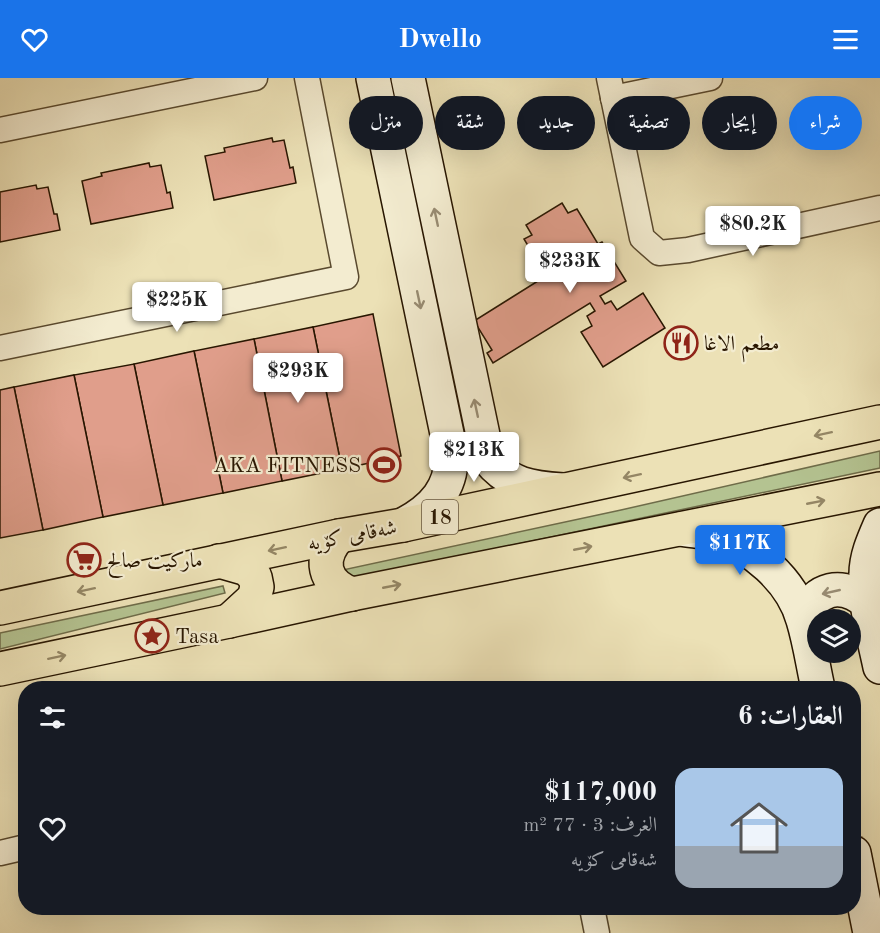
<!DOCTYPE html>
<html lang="ar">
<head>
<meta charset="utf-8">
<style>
	:root { --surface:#171b24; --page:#20242c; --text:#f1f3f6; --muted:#9ea1a6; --line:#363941; --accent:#1a73e8 }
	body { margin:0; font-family:"Old Standard TT",Amiri,serif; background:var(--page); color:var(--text); direction:rtl; height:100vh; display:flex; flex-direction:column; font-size:22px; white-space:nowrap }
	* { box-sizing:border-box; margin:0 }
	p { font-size:20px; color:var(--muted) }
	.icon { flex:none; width:33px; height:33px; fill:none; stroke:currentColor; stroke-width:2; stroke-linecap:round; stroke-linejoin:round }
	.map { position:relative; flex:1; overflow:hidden; direction:ltr }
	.panel { position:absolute; left:18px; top:603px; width:843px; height:234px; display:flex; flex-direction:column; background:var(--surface); border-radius:24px; box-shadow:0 6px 24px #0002; direction:rtl }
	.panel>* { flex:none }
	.top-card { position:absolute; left:18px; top:18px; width:844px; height:54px; direction:rtl; display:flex; gap:12px }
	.tools { position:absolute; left:807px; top:531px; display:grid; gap:12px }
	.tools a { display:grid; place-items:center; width:54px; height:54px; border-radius:50%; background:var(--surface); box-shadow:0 6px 24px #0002; font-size:30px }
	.price { position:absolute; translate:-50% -51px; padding:0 14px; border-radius:6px; background:#fff; color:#222; font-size:20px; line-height:39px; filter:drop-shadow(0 2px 3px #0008) }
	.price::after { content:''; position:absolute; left:50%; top:36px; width:18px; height:14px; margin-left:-9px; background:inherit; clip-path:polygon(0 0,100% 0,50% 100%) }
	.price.selected { background:var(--accent); color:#fff }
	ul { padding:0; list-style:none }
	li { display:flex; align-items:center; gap:18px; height:150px; padding:0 18px }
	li+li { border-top:2px solid var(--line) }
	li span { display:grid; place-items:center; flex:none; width:168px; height:120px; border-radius:18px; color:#555 }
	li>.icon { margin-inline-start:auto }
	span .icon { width:72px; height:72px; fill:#fffc; stroke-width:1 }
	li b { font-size:26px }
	h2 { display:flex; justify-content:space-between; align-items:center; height:72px; padding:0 18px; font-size:26px }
	.tag { padding:0 21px; border-radius:27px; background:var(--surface); box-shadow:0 6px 24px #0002; font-size:21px; line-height:54px }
	.tag.selected { background:var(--accent); color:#fff }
	header { display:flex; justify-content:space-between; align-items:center; height:78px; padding:0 18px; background:var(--accent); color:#fff; font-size:27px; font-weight:600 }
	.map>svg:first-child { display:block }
	.green { fill:#b4c391; stroke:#6e6c49; stroke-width:1.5 }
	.building { fill:#e09e8b; stroke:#281601; stroke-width:1.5 }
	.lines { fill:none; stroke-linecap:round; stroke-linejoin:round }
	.street-casing { stroke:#59492e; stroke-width:27 }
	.secondary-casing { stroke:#281601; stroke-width:36 }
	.highway-casing { stroke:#281601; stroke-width:36 }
	.street { stroke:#f3ecd0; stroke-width:24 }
	.secondary { stroke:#f3ecd0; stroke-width:33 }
	.highway { stroke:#ece1b6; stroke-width:33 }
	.oneway { stroke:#988c73 }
	.oneway2 { stroke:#948665 }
	.labels { text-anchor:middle; stroke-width:4.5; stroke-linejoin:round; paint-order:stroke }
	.shield { fill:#f3ecd0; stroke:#65563f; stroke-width:1.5 }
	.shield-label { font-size:20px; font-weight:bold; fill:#281601 }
	.poi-label { font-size:21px; fill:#281601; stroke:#f3ecd0; text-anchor:start }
	.street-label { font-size:21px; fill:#281601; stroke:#f3ecd0 }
</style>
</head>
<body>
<header><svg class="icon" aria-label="menu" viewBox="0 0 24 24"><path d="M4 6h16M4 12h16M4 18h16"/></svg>Dwello<svg class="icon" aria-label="heart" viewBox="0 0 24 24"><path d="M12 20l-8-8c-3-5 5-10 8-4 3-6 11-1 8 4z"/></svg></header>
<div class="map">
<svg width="880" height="855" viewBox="0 0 880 855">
	<rect width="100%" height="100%" fill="#ece1b6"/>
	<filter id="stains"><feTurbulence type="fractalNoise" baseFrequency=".00333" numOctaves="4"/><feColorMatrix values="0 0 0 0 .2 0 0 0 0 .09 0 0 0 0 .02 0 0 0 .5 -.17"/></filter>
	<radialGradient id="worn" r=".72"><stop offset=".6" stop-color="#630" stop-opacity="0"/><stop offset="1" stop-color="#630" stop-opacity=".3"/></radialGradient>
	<g class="green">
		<path d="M880,373V390L341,503L338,493L621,432Z"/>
		<path d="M223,508L225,515L0,571V555Z"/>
	</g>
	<g class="building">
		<path d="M272,60L273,64L284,62L290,90L293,89L296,105L214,122L205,78L225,74L224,70Z"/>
		<path d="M149,85L150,89L161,87L167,115L170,114L173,130L91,146L82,103L102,98L101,95Z"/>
		<path d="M36,107L37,111L48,109L54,136H57L60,152L0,164V114Z"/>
		<path d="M562,125L568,135L577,131L598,166L602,164L626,203L600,218L605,226L611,223L617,232L643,215L665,250L603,289L581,254L592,248L587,238L595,233L590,225L493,285L487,275L492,272L474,243L546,198L524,161L532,157L526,147Z"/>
		<path d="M373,236L401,378L342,391L313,249Z"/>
		<path d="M313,249L342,391L282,403L254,261Z"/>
		<path d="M254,261L282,403L223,415L194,273Z"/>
		<path d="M194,273L223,415L163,427L134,286Z"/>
		<path d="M134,286L163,427L103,439L74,297Z"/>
		<path d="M74,297L103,439L43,452L14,309Z"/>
		<path d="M14,309L43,452L0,460V312Z"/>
	</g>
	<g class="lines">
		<defs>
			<g id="street">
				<path d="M609,0L642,160L659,175L688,172L880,130"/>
				<path d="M613,20L710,0"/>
				<path d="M0,52L255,0"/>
				<path d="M0,270L346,199L307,0"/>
				<path d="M0,775L26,769"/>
				<path d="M592,830L597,855"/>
			</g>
			<g id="secondary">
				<path d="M373,0L451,375C453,410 433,431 403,447"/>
				<path d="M408,0L488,381C509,407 531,410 563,412"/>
				<path d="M880,447C873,463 866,479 866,496C864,527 874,560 880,589"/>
				<path d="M681,451C691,453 703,453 713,456C752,468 792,502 803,542C810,565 813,588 818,610"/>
				<path d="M803,540C816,509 841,503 868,525"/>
				<path d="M854,775L870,855"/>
			</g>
			<g id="highway">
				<path d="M339,458C318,481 323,505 352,516"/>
				<path d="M219,483L247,491L255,499L257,509L254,520L229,543"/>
				<path d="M0,530L339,458L403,447L880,344"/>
				<path d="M0,591L229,543L352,516L880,411"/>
			</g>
		</defs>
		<use href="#street" class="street-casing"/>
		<use href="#secondary" class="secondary-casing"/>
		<use href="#highway" class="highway-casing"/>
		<use href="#street" class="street"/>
		<use href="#secondary" class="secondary"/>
		<use href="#highway" class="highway"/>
	</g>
	<defs><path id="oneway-shaft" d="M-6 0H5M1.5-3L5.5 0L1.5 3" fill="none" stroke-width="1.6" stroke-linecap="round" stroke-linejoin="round" transform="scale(1.5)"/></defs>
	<g class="oneway">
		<use href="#oneway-shaft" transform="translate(436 139) rotate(-102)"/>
		<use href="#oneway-shaft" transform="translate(419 222) rotate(78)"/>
		<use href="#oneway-shaft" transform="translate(476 330) rotate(-102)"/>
		<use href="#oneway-shaft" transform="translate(831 514) rotate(167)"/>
	</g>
	<g class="oneway2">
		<use href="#oneway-shaft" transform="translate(823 356) rotate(168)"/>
		<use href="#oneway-shaft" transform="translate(632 398) rotate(168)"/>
		<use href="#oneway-shaft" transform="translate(816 424) rotate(-11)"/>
		<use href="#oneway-shaft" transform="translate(583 470) rotate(-11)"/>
		<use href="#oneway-shaft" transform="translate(277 471) rotate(168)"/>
		<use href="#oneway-shaft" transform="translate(392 508) rotate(-11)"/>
		<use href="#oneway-shaft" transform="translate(86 512) rotate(168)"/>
		<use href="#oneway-shaft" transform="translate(57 579) rotate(-12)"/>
	</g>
	<defs>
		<symbol id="restaurant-ring" viewBox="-11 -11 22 22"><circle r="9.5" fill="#f3ecd0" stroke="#8f2418" stroke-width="1.5"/><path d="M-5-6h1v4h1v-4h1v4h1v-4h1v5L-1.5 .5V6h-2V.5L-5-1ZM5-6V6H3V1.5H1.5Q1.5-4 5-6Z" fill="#8f2418"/></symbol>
		<symbol id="stadium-ring" viewBox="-11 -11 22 22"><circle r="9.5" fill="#f3ecd0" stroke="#8f2418" stroke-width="1.5"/><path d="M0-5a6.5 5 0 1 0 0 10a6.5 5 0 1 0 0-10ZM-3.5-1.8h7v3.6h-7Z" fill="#8f2418"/></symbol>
		<symbol id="supermarket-ring" viewBox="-11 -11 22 22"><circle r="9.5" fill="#f3ecd0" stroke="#8f2418" stroke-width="1.5"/><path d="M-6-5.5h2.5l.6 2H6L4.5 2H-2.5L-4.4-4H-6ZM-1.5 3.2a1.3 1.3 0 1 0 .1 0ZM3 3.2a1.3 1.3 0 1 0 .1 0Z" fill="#8f2418"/></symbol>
		<symbol id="sight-ring" viewBox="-11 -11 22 22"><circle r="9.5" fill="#f3ecd0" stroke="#8f2418" stroke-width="1.5"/><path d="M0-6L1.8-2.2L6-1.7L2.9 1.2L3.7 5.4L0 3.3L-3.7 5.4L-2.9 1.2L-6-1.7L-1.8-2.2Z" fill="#8f2418"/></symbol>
	</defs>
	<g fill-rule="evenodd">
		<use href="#restaurant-ring" x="662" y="246" width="38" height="38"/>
		<use href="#stadium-ring" x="365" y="368" width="38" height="38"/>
		<use href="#supermarket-ring" x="65" y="463" width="38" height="38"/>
		<use href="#sight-ring" x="133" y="539" width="38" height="38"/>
	</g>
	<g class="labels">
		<rect class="shield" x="422" y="422" width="36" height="34" rx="4.5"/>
		<g class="shield-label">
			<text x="440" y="446">18</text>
		</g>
		<g class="poi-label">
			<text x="704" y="272">مطعم الاغا</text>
			<text x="361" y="394" text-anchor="end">AKA FITNESS</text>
			<text x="107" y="489">ماركيت صالح</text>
			<text x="175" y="565">Tasa</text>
		</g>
		<g class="street-label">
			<text transform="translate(352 457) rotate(-11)" y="7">شەقامی کۆیە</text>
		</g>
	</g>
	<rect width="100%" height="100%" filter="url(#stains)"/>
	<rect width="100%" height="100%" fill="url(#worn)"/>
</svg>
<div class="tools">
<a><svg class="icon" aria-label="layers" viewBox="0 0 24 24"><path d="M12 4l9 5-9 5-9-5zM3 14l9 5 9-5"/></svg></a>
</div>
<b class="price" style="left:753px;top:179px">$80.2K</b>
<b class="price" style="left:570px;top:216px">$233K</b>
<b class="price" style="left:177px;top:255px">$225K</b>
<b class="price" style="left:298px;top:326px">$293K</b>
<b class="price" style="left:474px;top:405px">$213K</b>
<b class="price selected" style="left:740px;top:498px">$117K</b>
<div class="top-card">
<a class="tag selected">شراء</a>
<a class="tag">إيجار</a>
<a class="tag">تصفية</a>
<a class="tag">جديد</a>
<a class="tag">شقة</a>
<a class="tag">منزل</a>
</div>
<section class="panel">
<h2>العقارات: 6<svg class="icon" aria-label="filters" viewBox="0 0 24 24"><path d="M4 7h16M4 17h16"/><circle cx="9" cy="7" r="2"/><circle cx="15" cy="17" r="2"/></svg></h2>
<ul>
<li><span style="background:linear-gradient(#a9c7e8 65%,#9aa5b1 0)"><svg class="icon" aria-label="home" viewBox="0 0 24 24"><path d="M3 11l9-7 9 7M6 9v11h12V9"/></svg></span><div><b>$117,000</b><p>الغرف: 3 · 77 m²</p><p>شەقامی کۆیە</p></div><svg class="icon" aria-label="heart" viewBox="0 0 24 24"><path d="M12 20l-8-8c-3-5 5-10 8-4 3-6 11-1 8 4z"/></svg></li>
</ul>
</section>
</div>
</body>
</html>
